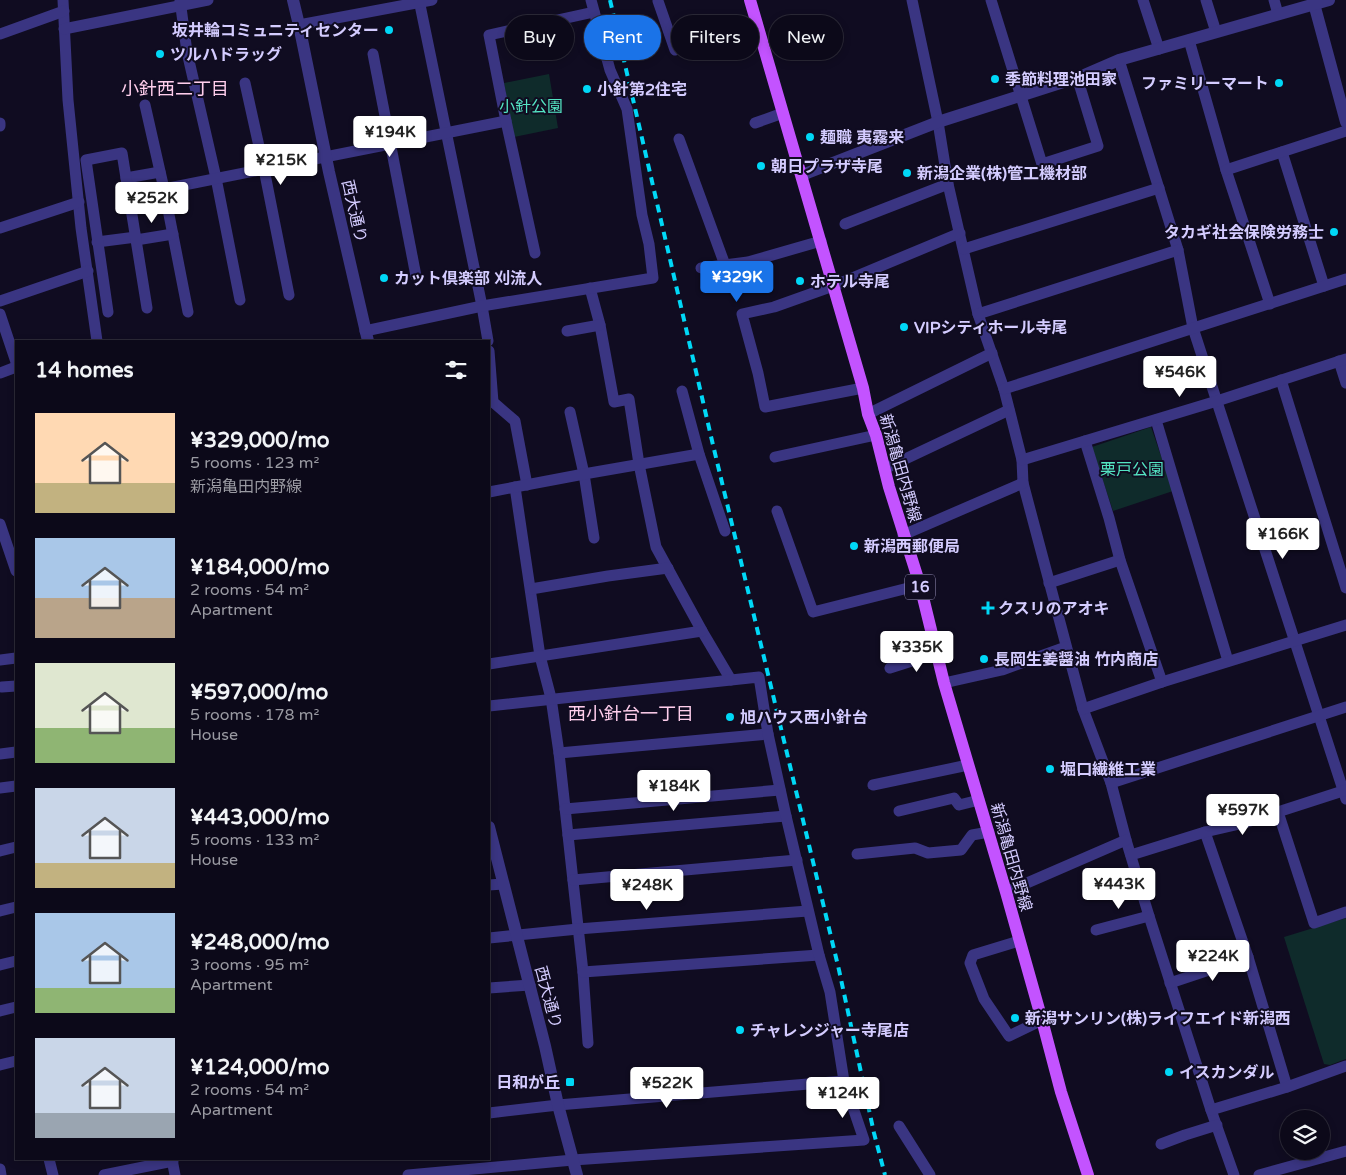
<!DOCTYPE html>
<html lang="en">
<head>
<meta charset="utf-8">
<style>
	:root { --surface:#0c0919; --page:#1a1726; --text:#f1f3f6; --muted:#9a9aa2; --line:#2c2a38; --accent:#1a73e8 }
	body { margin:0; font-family:"Varela Round","Noto Sans JP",sans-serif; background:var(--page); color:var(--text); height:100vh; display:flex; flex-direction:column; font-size:19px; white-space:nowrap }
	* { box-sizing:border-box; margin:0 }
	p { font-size:16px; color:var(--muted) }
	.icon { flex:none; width:28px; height:28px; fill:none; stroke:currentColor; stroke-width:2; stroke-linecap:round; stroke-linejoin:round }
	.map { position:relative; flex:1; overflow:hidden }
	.details { position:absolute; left:15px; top:340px; width:475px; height:820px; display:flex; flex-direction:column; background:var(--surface); border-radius:0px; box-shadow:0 2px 8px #0003,0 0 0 1px var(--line) }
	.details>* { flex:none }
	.top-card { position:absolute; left:505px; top:15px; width:475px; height:45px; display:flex; gap:10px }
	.fabs { position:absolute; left:1280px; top:1110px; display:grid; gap:10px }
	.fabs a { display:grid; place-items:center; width:50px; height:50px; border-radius:50%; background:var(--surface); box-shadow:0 2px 8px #0003,0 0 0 1px var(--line); font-size:25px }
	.price { position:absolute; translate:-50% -42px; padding:0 11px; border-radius:5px; background:#fff; color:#222; font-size:16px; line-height:32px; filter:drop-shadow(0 1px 2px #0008) }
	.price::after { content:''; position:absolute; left:50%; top:30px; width:15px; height:11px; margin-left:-8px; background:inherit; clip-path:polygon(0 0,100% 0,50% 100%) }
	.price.selected { background:var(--accent); color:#fff }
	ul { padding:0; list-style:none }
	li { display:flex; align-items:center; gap:15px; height:125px; padding:0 20px }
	li span { display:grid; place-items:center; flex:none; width:140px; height:100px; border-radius:0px; color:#555 }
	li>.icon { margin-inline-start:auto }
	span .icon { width:60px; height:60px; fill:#fffc; stroke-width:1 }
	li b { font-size:21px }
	h2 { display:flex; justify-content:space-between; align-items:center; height:60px; padding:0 20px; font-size:21px }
	.pill { padding:0 18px; border-radius:22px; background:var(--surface); box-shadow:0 2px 8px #0003,0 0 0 1px var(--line); font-size:18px; line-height:45px }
	.pill.selected { background:var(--accent); color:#fff }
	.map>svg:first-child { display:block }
	.green { fill:#0f2b2b }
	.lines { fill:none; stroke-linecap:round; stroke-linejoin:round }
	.minor { stroke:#3a3582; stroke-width:11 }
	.tertiary { stroke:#3a3582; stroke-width:12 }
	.primary { stroke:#c353ff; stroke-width:12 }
	.rail { stroke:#00d8f7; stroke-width:4; stroke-dasharray:8 6; stroke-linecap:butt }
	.poi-dot { fill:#00d8f7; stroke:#100c21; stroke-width:2 }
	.labels { text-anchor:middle; stroke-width:4; stroke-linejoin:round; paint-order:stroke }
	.shield { fill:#100c21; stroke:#9992bc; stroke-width:1 }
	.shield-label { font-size:15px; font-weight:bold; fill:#d4ccff }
	.poi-label { font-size:16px; font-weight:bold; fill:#d4ccff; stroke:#100c21; text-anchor:start }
	.park-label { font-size:16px; fill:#54e4c3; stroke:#100c21 }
	.street-label { font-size:16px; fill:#d4ccff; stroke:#100c21 }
	.neighbourhood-label { font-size:18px; fill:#ffceec; stroke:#100c21 }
</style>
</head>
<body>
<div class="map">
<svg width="1346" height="1175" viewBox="0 0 1346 1175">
	<rect width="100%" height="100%" fill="#100c21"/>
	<g class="green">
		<path d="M549,74L558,128L514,137L504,83Z"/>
		<path d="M1151,427L1173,491L1113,511L1092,447Z"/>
		<path d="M1346,918V1059L1330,1065L1324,1064L1284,937Z"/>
	</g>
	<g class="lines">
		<g class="minor">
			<path d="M63,0L68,100L81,228L97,341"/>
			<path d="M180,0L187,52L216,178L240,300"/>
			<path d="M419,0L482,306L488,341"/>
			<path d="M912,0L938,122L948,184L978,314L1004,389L1022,460L1023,483L1083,709L1111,783L1126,840L1149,916L1211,1110L1234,1175"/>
			<path d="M991,0L1042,164L1098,146L1077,77"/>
			<path d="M1143,0L1159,49"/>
			<path d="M1206,0L1216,32"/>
			<path d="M1274,0L1278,14"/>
			<path d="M658,1L675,50"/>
			<path d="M299,25L432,0"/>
			<path d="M64,29L208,0"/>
			<path d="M0,34L64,11"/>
			<path d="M1189,40L1226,170L1270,304"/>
			<path d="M373,54L416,276"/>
			<path d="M1119,60L1178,250L1193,328L1346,799"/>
			<path d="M245,83L264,169L289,295"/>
			<path d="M145,105L164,189L188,312"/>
			<path d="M0,123V126"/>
			<path d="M755,123L783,113"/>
			<path d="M679,139L725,265"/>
			<path d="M1282,152L1324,286"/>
			<path d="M1226,170L1346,131"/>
			<path d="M126,178L160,172"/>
			<path d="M164,189L506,121"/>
			<path d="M845,224L948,184"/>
			<path d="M0,228L79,202"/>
			<path d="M136,240L173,234"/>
			<path d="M97,242L136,237"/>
			<path d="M964,249L1159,188"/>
			<path d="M535,253L506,121L489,35L594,12"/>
			<path d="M701,268L748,262L821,241"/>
			<path d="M590,288L600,325L614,402L629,399L639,464L656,547L702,631L731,680"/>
			<path d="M0,301L88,271"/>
			<path d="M108,312L86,160L122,153L147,308"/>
			<path d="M0,314L16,362"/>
			<path d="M978,314L1178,250"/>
			<path d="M365,331L482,306L653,278L649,244L642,215L627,109L610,70L591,0"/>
			<path d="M567,331L600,325"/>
			<path d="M489,351L493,402L515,421L527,485"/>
			<path d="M1339,361L1346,383"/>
			<path d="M0,373L16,367"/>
			<path d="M1281,380L1346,588"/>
			<path d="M863,388L765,407L758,373L742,314L774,307L833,286L960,233"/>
			<path d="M1004,389L1346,279"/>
			<path d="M682,391L699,454L725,531"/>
			<path d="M570,412L584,474L594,538"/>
			<path d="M868,414L992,353"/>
			<path d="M1156,420L1228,661"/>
			<path d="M1085,441L1109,518L1120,560L1162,682"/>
			<path d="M775,457L876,435"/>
			<path d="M1022,460L1217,401L1346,359"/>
			<path d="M884,469L1009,410"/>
			<path d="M515,487L540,656L551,698L559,753L583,972L588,1043"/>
			<path d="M489,492L584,474L699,454"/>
			<path d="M777,511L813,612L920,585"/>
			<path d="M0,524L16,571"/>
			<path d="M903,535L1023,483"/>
			<path d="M1049,583L1120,560"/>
			<path d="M531,589L608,576L668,568"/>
			<path d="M0,660L16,658"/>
			<path d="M489,664L702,631"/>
			<path d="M890,668L937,653"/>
			<path d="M944,683L1002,670L1066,647"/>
			<path d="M2,687L16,686"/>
			<path d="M1083,709L1162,682L1346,625"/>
			<path d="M559,753L768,734"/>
			<path d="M0,754L16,752"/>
			<path d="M1111,783L1346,707"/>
			<path d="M873,785L968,765"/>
			<path d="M0,788L16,786"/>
			<path d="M565,809L780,790"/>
			<path d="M899,811L954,798L959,805L979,800"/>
			<path d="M1278,812L1314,923L1346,912"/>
			<path d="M1205,832L1248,957L1287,1087"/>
			<path d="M568,835L786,816"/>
			<path d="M0,851L16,847"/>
			<path d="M857,854L915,848L928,853L961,850L972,835L989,832"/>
			<path d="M1131,855L1205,832L1244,823L1346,790"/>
			<path d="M573,880L797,860"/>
			<path d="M489,885L503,884"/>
			<path d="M1006,892L1126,840"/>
			<path d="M0,911L16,907"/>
			<path d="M1096,930L1149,916"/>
			<path d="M489,938L578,929L808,911"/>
			<path d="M1019,941L973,955L970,963L984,999L1009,1036L1042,1020"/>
			<path d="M0,965L16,961"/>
			<path d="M583,972L819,955"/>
			<path d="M1170,983L1248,957"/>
			<path d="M489,988L530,985"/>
			<path d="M0,1011L16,1007"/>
			<path d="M0,1065L16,1061"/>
			<path d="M1211,1110L1287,1087L1346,1066"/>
			<path d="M489,1113L558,1105L844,1081"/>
			<path d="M899,1126L930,1175"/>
			<path d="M1161,1144L1185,1135L1217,1125"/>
			<path d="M49,1159L53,1175"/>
			<path d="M172,1159L175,1175"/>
			<path d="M0,1169L1,1175"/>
			<path d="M104,1175L173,1161"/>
			<path d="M408,1175L573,1160L864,1140L844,1081L830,992L819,955L786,816L768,734L759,677L489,706"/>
			<path d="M1259,1175L1346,1151"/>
		</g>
		<g class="tertiary">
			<path d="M293,0L299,25L329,172L368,341"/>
			<path d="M1313,0L1346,122"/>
			<path d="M802,175L938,122L1082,76L1119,60L1329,0"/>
			<path d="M489,827L545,1046L558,1105L577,1175"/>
		</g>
		<path class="primary" d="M750,0L863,388L868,414L876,435L889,487L920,585L944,683L1006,892L1042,1020L1061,1092L1088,1175"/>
		<path class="rail" d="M610,0L713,445L839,970L874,1133L885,1175"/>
	</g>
	<g class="poi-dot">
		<circle cx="389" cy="30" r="5"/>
		<circle cx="160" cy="54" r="5"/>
		<circle cx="995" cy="79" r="5"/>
		<circle cx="1279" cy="83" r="5"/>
		<circle cx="587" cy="89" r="5"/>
		<circle cx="810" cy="137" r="5"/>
		<circle cx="761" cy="166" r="5"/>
		<circle cx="907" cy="173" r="5"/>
		<circle cx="1334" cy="232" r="5"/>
		<circle cx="384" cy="278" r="5"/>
		<circle cx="800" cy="281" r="5"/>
		<circle cx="904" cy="327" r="5"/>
		<circle cx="854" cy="546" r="5"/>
		<path d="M985.5 600.5h5v5h5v5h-5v5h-5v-5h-5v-5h5z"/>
		<circle cx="984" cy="659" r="5"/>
		<circle cx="730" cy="717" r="5"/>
		<circle cx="1050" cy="769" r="5"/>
		<circle cx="1015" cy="1018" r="5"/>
		<circle cx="740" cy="1030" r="5"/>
		<circle cx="1169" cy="1072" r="5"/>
		<rect x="565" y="1077" width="10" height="10" rx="2.5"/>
	</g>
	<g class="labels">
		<rect class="shield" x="905" y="574.5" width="30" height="25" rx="4"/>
		<g class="shield-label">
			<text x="920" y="592">16</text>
		</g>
		<g class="poi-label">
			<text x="379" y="36" text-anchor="end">坂井輪コミュニティセンター</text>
			<text x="170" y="60">ツルハドラッグ</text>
			<text x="1005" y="85">季節料理池田家</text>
			<text x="1269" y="89" text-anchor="end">ファミリーマート</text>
			<text x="597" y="95">小針第2住宅</text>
			<text x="820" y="143">麺職 夷霧来</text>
			<text x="771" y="172">朝日プラザ寺尾</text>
			<text x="917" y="179">新潟企業(株)管工機材部</text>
			<text x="1324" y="238" text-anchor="end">タカギ社会保険労務士</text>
			<text x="394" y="284">カット倶楽部 刈流人</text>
			<text x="810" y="287">ホテル寺尾</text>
			<text x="914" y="333">VIPシティホール寺尾</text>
			<text x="864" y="552">新潟西郵便局</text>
			<text x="998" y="614">クスリのアオキ</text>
			<text x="994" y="665">長岡生姜醤油 竹内商店</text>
			<text x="740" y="723">旭ハウス西小針台</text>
			<text x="1060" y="775">堀口繊維工業</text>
			<text x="1025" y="1024">新潟サンリン(株)ライフエイド新潟西</text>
			<text x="750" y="1036">チャレンジャー寺尾店</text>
			<text x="1179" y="1078">イスカンダル</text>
			<text x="560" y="1088" text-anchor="end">日和が丘</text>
		</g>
		<g class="park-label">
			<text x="531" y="112">小針公園</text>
			<text x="1132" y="475">栗戸公園</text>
		</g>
		<g class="street-label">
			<text transform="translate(355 211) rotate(77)" y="6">西大通り</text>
			<text transform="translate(901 468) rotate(74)" y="6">新潟亀田内野線</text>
			<text transform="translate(1012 857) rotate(74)" y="6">新潟亀田内野線</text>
			<text transform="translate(549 997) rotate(75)" y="6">西大通り</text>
		</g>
		<g class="neighbourhood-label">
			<text x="175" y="95">小針西二丁目</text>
			<text x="631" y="720">西小針台一丁目</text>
		</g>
	</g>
</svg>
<div class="fabs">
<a><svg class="icon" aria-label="layers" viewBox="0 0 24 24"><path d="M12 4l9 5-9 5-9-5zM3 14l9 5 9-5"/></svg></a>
</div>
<b class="price" style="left:390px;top:158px">¥194K</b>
<b class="price" style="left:281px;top:186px">¥215K</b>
<b class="price" style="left:152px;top:224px">¥252K</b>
<b class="price selected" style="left:737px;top:303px">¥329K</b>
<b class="price" style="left:1180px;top:398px">¥546K</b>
<b class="price" style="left:1283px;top:560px">¥166K</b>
<b class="price" style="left:917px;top:673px">¥335K</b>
<b class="price" style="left:674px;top:812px">¥184K</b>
<b class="price" style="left:1243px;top:836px">¥597K</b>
<b class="price" style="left:1119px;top:910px">¥443K</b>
<b class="price" style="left:647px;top:911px">¥248K</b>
<b class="price" style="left:1213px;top:982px">¥224K</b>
<b class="price" style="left:667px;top:1109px">¥522K</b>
<b class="price" style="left:843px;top:1119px">¥124K</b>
<div class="top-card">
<a class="pill">Buy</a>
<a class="pill selected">Rent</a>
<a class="pill">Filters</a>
<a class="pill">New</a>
</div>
<section class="details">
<h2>14 homes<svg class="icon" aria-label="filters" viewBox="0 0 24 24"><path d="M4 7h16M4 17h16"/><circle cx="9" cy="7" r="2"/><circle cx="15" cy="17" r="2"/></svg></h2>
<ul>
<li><span style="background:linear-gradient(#ffd9b3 70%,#c2b280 0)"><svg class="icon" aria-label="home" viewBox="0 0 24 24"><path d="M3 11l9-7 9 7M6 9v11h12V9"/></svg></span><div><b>¥329,000/mo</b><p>5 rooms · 123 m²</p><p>新潟亀田内野線</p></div></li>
<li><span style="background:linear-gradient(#a9c7e8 60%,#b9a48a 0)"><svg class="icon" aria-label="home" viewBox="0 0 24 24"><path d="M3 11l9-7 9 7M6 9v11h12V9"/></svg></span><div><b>¥184,000/mo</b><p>2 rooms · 54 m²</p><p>Apartment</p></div></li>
<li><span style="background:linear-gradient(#dfe7d0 65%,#8fb573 0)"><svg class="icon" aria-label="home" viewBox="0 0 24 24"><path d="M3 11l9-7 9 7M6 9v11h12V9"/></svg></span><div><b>¥597,000/mo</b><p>5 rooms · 178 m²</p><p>House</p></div></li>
<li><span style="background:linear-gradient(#c9d6e8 75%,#c2b280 0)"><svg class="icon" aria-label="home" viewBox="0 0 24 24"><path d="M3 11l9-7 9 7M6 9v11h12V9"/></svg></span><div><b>¥443,000/mo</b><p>5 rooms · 133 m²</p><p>House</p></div></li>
<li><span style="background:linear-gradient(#a9c7e8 75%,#8fb573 0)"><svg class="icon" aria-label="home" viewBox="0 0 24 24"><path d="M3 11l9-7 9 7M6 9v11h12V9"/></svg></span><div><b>¥248,000/mo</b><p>3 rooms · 95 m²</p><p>Apartment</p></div></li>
<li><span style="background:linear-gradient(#c9d6e8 75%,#9aa5b1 0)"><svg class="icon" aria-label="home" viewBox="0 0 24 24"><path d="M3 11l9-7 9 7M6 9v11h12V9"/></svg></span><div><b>¥124,000/mo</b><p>2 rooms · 54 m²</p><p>Apartment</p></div></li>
</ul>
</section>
</div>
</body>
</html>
